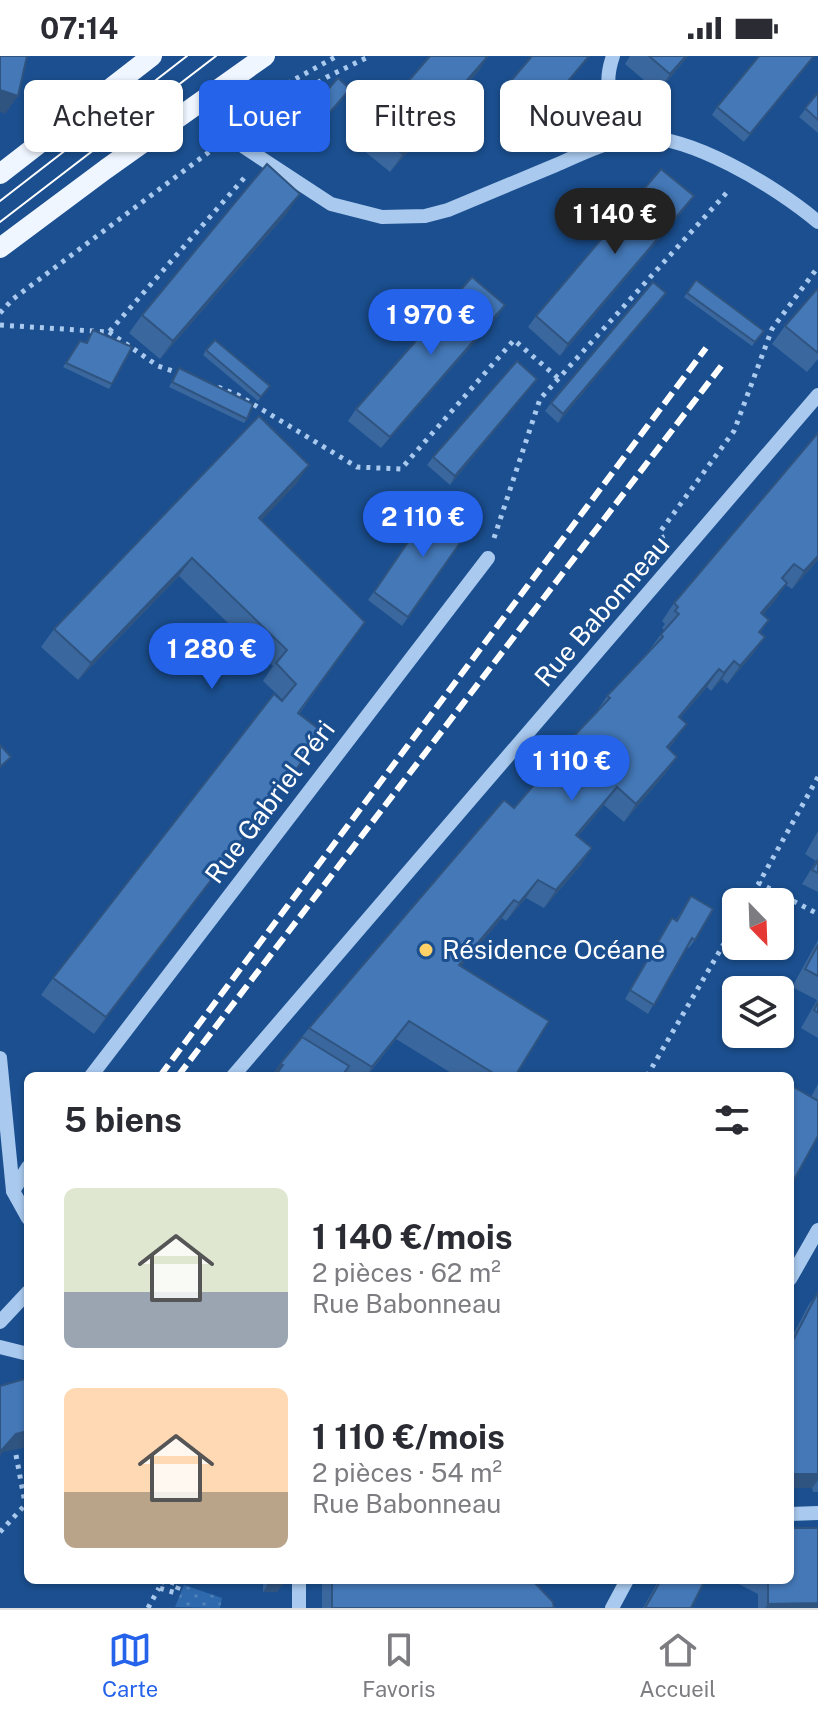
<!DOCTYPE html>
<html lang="fr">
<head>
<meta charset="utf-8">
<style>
	:root { --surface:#fff; --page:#f7f7f7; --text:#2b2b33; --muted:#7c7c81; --line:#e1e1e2; --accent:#2563eb }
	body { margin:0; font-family:"Public Sans",sans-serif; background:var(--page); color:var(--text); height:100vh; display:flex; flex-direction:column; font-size:30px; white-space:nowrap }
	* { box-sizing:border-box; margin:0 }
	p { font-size:26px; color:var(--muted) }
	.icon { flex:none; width:44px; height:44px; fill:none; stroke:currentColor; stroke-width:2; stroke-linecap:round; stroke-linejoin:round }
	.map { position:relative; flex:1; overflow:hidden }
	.side { position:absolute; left:24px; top:1016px; width:770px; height:512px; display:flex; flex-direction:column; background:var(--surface); border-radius:12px; box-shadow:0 2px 6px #0004 }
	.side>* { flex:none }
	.hud { position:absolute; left:24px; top:24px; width:770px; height:72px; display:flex; gap:16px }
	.needle { width:52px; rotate:157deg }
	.buttons { position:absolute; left:722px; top:832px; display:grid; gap:16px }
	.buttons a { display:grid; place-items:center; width:72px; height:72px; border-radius:12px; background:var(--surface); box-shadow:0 2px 6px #0004; font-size:40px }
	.price { position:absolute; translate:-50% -68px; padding:0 18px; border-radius:28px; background:var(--accent); color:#fff; font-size:26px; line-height:52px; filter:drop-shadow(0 2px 4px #0008) }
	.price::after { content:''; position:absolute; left:50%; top:48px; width:24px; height:18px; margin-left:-12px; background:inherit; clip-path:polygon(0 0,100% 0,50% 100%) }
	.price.on { background:#222; color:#fff }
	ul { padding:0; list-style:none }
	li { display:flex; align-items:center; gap:24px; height:200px; padding:0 40px }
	li span { display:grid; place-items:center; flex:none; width:224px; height:160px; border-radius:12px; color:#555 }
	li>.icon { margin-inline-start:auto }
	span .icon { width:96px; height:96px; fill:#fffc; stroke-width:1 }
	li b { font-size:34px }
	h2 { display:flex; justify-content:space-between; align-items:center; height:96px; padding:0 40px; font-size:34px }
	.pill { padding:0 28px; border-radius:12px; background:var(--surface); box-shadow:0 2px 6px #0004; font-size:28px; line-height:72px }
	.pill.on { background:var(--accent); color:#fff }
	.status { display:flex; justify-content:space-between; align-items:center; height:56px; padding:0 40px; background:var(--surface); direction:ltr }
	.status svg { height:22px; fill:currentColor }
	.menu { display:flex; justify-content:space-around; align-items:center; height:112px; border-top:2px solid var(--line); background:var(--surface); font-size:22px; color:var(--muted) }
	.menu a { display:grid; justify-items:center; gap:4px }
	.menu .on { color:var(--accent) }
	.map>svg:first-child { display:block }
	.grass { fill:url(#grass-dots) }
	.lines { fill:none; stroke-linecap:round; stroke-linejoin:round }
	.path { stroke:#a9c9ee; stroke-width:5; stroke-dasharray:4 6; stroke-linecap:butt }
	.minor { stroke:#a9c9ee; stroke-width:14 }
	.major { stroke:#f0f6ff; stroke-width:20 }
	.tram { stroke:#fff; stroke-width:2 }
	.rail { stroke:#fff; stroke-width:6; stroke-dasharray:14 6; stroke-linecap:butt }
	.wall { fill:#3a679d }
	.shaded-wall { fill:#305480 }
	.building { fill:#4478b7; stroke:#305480; stroke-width:2 }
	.poi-dot { fill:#ffd166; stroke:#1b4f8f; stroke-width:3 }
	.labels { text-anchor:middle; stroke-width:6; stroke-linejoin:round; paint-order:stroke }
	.street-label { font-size:26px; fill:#fff; stroke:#1b4f8f }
	.poi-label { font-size:26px; fill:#fff; stroke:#1b4f8f; text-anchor:start }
</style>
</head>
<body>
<div class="status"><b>07:14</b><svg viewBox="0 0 49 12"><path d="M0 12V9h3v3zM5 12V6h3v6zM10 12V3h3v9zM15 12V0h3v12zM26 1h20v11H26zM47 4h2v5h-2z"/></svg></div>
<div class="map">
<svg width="818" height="1552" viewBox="0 0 818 1552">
	<defs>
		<pattern id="grass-dots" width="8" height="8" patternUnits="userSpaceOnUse" patternTransform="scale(2)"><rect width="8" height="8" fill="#2e69ad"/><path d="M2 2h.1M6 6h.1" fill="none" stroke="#4d80b9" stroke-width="1.8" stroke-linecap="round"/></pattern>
	</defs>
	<rect width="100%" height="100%" fill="#1b4f8f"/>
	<path class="grass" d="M184,1529L222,1542L220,1552L175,1551Z"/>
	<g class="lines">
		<g class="path">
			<path d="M252,47L337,0"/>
			<path d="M249,68L327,21L370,0"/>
			<path d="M0,257L13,243L221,87"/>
			<path d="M0,269L109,276L245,121"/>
			<path d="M109,276L158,310L182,318"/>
			<path d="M218,331L238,339L357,411L401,413L514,284L558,322"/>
			<path d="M494,482L540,343L730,133"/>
			<path d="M663,483L660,476L734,375L772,273L818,211"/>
			<path d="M818,721L759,827L818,858"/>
			<path d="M748,846L759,827"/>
			<path d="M647,1020L736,867"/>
			<path d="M16,1399L25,1447"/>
			<path d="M0,1476L26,1448"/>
			<path d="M163,1524L159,1532L176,1537L179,1529L170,1526"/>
			<path d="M148,1552L159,1532"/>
		</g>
		<g class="minor">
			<path d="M613,0C601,34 613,57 635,81"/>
			<path d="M244,91L331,148L382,161L425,160L448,154C484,139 520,124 556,109C581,98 605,86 631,82C685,74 778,132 818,166"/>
			<path d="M0,1002L13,1135L28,1162"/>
			<path d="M91,1020L488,502"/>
			<path d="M233,1020L818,339"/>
			<path d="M13,1135L28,1111"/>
			<path d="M790,1223L818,1174"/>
			<path d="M0,1266L28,1236"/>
			<path d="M0,1291L28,1298"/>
			<path d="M790,1458L818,1457"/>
			<path d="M299,1524V1552"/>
			<path d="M612,1552L627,1524"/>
		</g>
		<g class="major">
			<path d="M0,118L152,0"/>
			<path d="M0,192L106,113L265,0"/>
		</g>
		<g class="tram">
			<path d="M0,145L187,0"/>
			<path d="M0,166L216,0"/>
		</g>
		<g class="rail">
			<path d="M160,1020L706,292"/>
			<path d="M178,1020L722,309"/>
		</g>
	</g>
	<g class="wall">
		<path d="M532,0H590L537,63L504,34Z"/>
		<path d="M630,0H688L658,36L625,8Z"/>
		<path d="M815,0L744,86L712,59L717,51Z"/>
		<path d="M481,12L390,116L357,89L369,71Z"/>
		<path d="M350,33L297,95L284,84L287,80Z"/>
		<path d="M818,37V77L799,61Z"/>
		<path d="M686,151L560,300L528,271L536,260Z"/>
		<path d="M288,156L160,303L129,277L142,259Z"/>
		<path d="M696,224L764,275L752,290L684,241Z"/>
		<path d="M818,232V303L807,316L772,288L785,270Z"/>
		<path d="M666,237L558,367L545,355L551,347Z"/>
		<path d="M505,249L497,261L381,392L348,365L356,353Z"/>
		<path d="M93,274L112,328L109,333L63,311L80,285L86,287Z"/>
		<path d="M206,294L270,330L258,345L203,299Z"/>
		<path d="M179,312L247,363L244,367L169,331Z"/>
		<path d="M537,323L450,429L427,409L433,401Z"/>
		<path d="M818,377V504L792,533L786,529L763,559L769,564L760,577L765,581L752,599L727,628L722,623L711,635L707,631L680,662L674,686L668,693L677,701L665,718L624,766L604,749L578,780L592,792L580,810L544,852L526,842L506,865L502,862L461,910L515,1020H456L396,983L367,1020H346L343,1019L342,1020H275L277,1018L274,1016L309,972L514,752L546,715L558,697L595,658L607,640L648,596L664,574L662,572L665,568L662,565L674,547Z"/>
		<path d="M297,427L261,464L365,566L299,658L324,677L94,978L41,939L53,922L283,644L263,625L273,610L179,520L78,624L41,591L54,573Z"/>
		<path d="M434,448L474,467L402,570L368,544Z"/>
		<path d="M818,775V836L802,828L816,805L805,798Z"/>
		<path d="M691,840L695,884L689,892L687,891L648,958L625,943L667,870L672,862L676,864Z"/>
		<path d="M818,884V982L801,972L817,944L792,931Z"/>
		<path d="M818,1028V1080L811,1041Z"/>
		<path d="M818,1236V1436H813L812,1432H790V1285L808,1250Z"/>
		<path d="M263,1524H283L277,1536H263Z"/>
		<path d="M322,1524H532L554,1552H322Z"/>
		<path d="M659,1524H705L691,1552H643Z"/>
		<path d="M731,1524H790L818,1552H758V1538Z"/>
	</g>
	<g class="shaded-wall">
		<path d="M488,0L481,12L390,116L403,98Z"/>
		<path d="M589,0H590L537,63L543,55Z"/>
		<path d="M686,0H688L658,36L670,18Z"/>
		<path d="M814,0H815L744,86L750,78Z"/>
		<path d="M0,34L18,40L5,58L0,56Z"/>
		<path d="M300,138L288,156L160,303L173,285Z"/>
		<path d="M694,140L686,151L560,300L568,288Z"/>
		<path d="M666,237L660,245L558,367L563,358Z"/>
		<path d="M505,249L497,261L381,392L390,381Z"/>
		<path d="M537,323L531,331L450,429L455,420Z"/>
		<path d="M309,409L297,427L247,480L259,462Z"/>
		<path d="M818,500V504L792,533L804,515Z"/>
		<path d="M192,502L179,520L78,624L91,607Z"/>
		<path d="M787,527L775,545L749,575L761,557Z"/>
		<path d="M765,581L752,599L727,628L740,610Z"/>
		<path d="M734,605L722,623L711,635L724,617Z"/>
		<path d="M719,613L707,631L666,678L679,661Z"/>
		<path d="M687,668L674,686L654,709L667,691Z"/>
		<path d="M324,677L311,694L94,978L106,961Z"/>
		<path d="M677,701L665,718L624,766L636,748Z"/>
		<path d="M617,731L604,749L564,797L576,779Z"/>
		<path d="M592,792L580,810L544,852L556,834Z"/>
		<path d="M538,824L526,842L506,865L519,847Z"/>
		<path d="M514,844L502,862L447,927L459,909Z"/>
		<path d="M409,965L396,983L366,1020L372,1011Z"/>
		<path d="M280,1008L283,1009L277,1018L274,1016Z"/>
		<path d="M28,1375V1391L3,1396L0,1400V1396L16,1378Z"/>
		<path d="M790,1418H818V1424L812,1432H790Z"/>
		<path d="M268,1528H283L277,1536H263Z"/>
		<path d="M818,1547V1552H765L768,1548Z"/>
	</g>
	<g class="building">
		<path d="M0,0H27L18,40L0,34Z"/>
		<path d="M430,0H488L403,98L369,71Z"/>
		<path d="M532,0H589L543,55L510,26Z"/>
		<path d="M649,0H686L670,18Z"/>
		<path d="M759,0H814L750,78L717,51Z"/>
		<path d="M338,22L350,33L300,91L287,80Z"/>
		<path d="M818,37V64L805,52Z"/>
		<path d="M267,108L300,138L173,285L142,259Z"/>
		<path d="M661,113L694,140L568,288L536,260Z"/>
		<path d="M472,221L505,249L390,381L356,353Z"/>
		<path d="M696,224L764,275L755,286L687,237Z"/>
		<path d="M653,226L666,237L563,358L551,347Z"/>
		<path d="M818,232V297L785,270Z"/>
		<path d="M93,274L132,291L112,328L66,307L80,285L87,287Z"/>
		<path d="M215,284L270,330L261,341L206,294Z"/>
		<path d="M517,305L537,323L455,420L433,401Z"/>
		<path d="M179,312L253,348L247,363L172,326Z"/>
		<path d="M259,360L309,409L259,462L365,566L298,657L324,677L106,961L53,922L274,638L282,645L296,628L276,607L287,594L192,502L91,607L54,573Z"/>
		<path d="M818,377V500L804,515L794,508L782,522L787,527L761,557L769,564L759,576L765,581L740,610L734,605L724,617L719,613L679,661L687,668L667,691L677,701L636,748L617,731L576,779L592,792L556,834L538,824L519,847L514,844L459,909L549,965L515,1020H498L409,965L372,1011L309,972L504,744L514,752L560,699L558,697L610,642L607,640L663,581L661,578L679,558L675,555L678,551L674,547Z"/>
		<path d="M434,448L474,467L408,561L374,536Z"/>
		<path d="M0,689L11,701L0,711Z"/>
		<path d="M818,804V817L812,814Z"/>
		<path d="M691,840L713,853L695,884L692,882L654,949L630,934L672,862L677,865Z"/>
		<path d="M818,889V920L805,913Z"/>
		<path d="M818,946V957L814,954Z"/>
		<path d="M302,981L349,1010L342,1020H299L295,1018L294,1020H286L278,1016L283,1009L280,1008Z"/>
		<path d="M790,1029L818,1045V1080L790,1131Z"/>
		<path d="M818,1236V1418H790V1290Z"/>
		<path d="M28,1322V1375L16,1378L0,1396V1330Z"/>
		<path d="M790,1472H818V1547L768,1548V1524H790Z"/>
		<rect x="268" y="1524" width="15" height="4"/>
		<path d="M332,1524H532L553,1546L554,1552H332Z"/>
		<path d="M661,1524H705L691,1552H645Z"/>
	</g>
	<circle class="poi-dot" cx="426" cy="894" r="8"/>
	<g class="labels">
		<g class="street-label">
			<text transform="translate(602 555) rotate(-49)" y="9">Rue Babonneau</text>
			<text transform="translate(270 746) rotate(-53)" y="9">Rue Gabriel Péri</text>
		</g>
		<g class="poi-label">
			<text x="442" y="903">Résidence Océane</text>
		</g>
	</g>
</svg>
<div class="buttons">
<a><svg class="needle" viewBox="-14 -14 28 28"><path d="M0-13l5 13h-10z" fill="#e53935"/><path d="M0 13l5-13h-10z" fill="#7c7c81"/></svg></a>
<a><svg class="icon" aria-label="layers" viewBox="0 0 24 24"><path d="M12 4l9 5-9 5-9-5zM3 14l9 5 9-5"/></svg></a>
</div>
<b class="price on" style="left:615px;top:200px">1 140 €</b>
<b class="price" style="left:431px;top:301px">1 970 €</b>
<b class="price" style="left:423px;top:503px">2 110 €</b>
<b class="price" style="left:212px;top:635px">1 280 €</b>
<b class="price" style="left:572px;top:747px">1 110 €</b>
<div class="hud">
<a class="pill">Acheter</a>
<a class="pill on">Louer</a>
<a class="pill">Filtres</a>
<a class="pill">Nouveau</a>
</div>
<section class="side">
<h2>5 biens<svg class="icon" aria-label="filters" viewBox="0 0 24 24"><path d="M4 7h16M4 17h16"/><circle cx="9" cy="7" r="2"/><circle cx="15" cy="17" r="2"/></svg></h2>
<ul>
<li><span style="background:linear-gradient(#dfe7d0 65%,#9aa5b1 0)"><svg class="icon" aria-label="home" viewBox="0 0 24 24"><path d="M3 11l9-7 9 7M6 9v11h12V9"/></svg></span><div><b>1 140 €/mois</b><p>2 pièces · 62 m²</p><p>Rue Babonneau</p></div></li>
<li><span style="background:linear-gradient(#ffd9b3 65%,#b9a48a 0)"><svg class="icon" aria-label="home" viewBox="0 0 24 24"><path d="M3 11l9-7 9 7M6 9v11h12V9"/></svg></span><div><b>1 110 €/mois</b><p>2 pièces · 54 m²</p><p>Rue Babonneau</p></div></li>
</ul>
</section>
</div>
<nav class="menu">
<a class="on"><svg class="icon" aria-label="map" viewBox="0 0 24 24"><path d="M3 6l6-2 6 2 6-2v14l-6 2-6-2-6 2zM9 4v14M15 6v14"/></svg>Carte</a>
<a><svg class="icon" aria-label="saved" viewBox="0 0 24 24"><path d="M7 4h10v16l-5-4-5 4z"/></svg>Favoris</a>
<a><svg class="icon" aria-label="home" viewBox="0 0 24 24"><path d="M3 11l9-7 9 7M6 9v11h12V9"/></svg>Accueil</a>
</nav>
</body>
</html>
